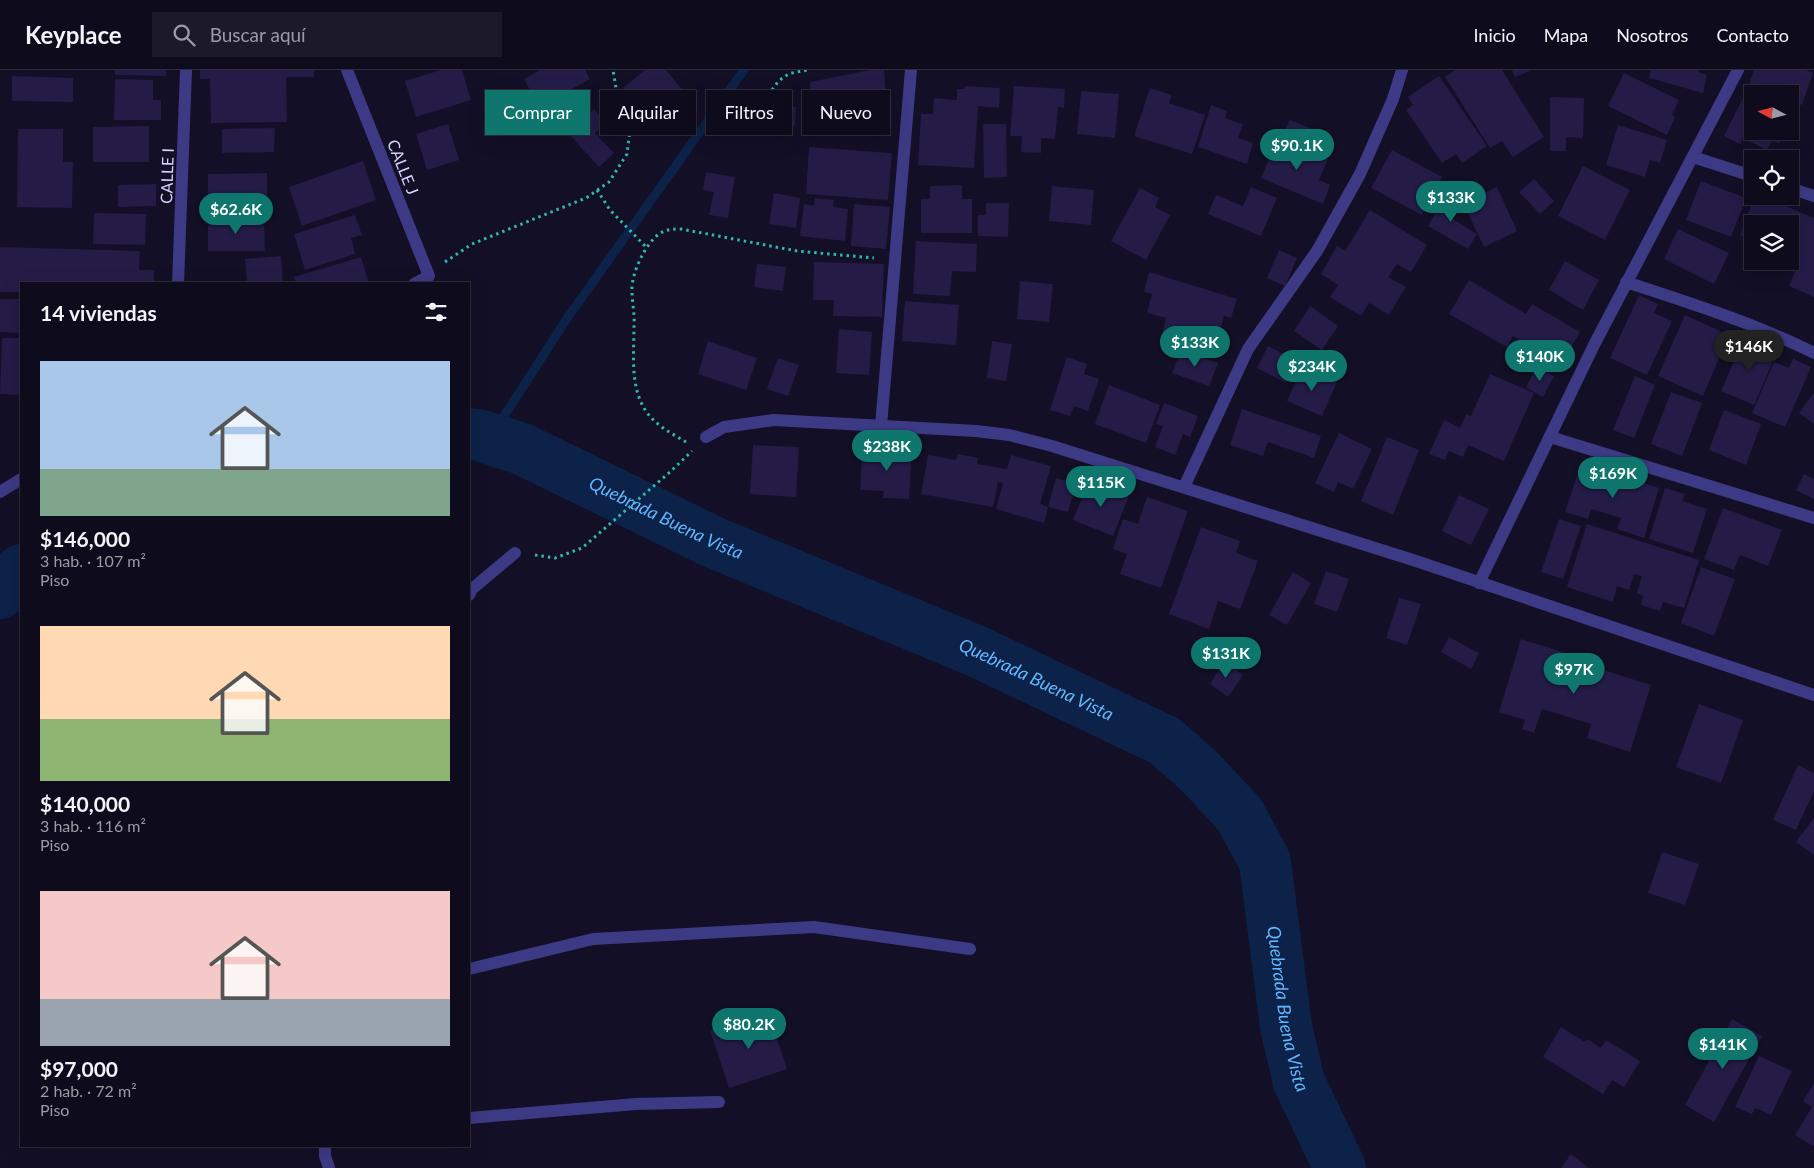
<!DOCTYPE html>
<html lang="es">
<head>
<meta charset="utf-8">
<style>
	:root { --surface:#0e0b1c; --page:#1c1929; --text:#f1f3f6; --muted:#9b9ba3; --line:#2e2b3b; --accent:#0f766e }
	body { margin:0; font-family:Lato,sans-serif; background:var(--page); color:var(--text); height:100vh; display:flex; flex-direction:column; font-size:19px; white-space:nowrap }
	* { box-sizing:border-box; margin:0 }
	p { font-size:16px; color:var(--muted) }
	.icon { flex:none; width:28px; height:28px; fill:none; stroke:currentColor; stroke-width:2; stroke-linecap:round; stroke-linejoin:round }
	.map { position:relative; flex:1; overflow:hidden }
	.drawer { position:absolute; left:20px; top:212px; width:450px; height:865px; display:flex; flex-direction:column; background:var(--surface); border-radius:0px; box-shadow:0 5px 20px #0002,0 0 0 1px var(--line) }
	.drawer>* { flex:none }
	.banner { position:absolute; left:485px; top:20px; width:475px; height:45px; display:flex; gap:10px }
	.needle { width:32px; rotate:277deg }
	.tools { position:absolute; left:1744px; top:15px; display:grid; gap:10px }
	.tools a { display:grid; place-items:center; width:55px; height:55px; border-radius:0px; background:var(--surface); box-shadow:0 5px 20px #0002,0 0 0 1px var(--line); font-size:25px }
	.price { position:absolute; translate:-50% -42px; padding:0 11px; border-radius:18px; background:var(--accent); color:#fff; font-size:16px; line-height:32px; filter:drop-shadow(0 1px 2px #0008) }
	.price::after { content:''; position:absolute; left:50%; top:30px; width:15px; height:11px; margin-left:-8px; background:inherit; clip-path:polygon(0 0,100% 0,50% 100%) }
	.price.current { background:#222; color:#fff }
	ul { padding:0; list-style:none }
	li { display:grid; align-content:center; gap:10px; height:265px; padding:0 20px }
	li span { display:grid; place-items:center; height:155px; border-radius:0px; color:#555 }
	li>.icon { margin-inline-start:auto }
	span .icon { width:90px; height:90px; fill:#fffc; stroke-width:1 }
	li b { font-size:21px }
	h2 { display:flex; justify-content:space-between; align-items:center; height:60px; padding:0 20px; font-size:21px }
	.pill { padding:0 18px; border-radius:0px; background:var(--surface); box-shadow:0 5px 20px #0002,0 0 0 1px var(--line); font-size:18px; line-height:45px }
	.pill.current { background:var(--accent); color:#fff }
	header { display:flex; align-items:center; gap:30px; box-sizing:border-box; height:70px; padding:0 25px; background:var(--surface); border-bottom:1px solid var(--line) }
	header strong { font-size:24px }
	nav { display:flex; gap:28px; margin-inline-start:auto; font-size:18px }
	.search { width:350px; height:45px; background:var(--page); display:flex; align-items:center; gap:12px; box-sizing:border-box; padding:0 18px; border-radius:0px; color:var(--muted); font-size:19px }
	.map>svg:first-child { display:block }
	.lines { fill:none; stroke-linecap:round; stroke-linejoin:round }
	.stream { stroke:#0c2248; stroke-width:9 }
	.river { stroke:#0c2248; stroke-width:52 }
	.building { fill:#241b47 }
	.path { stroke:#2fb8b0; stroke-width:3; stroke-dasharray:2.5 4; stroke-linecap:butt }
	.street { stroke:#3d3a85; stroke-width:12 }
	.labels { text-anchor:middle; stroke-width:4; stroke-linejoin:round; paint-order:stroke }
	.street-label { font-size:16px; fill:#d9d4ff; stroke:#130f26 }
	.water-label { font-size:18px; font-style:italic; fill:#62b6ff; stroke:#130f26 }
</style>
</head>
<body>
<header>
<strong>Keyplace</strong>
<div class="search"><svg class="icon" aria-label="search" viewBox="0 0 24 24"><circle cx="10" cy="10" r="6"/><path d="M15 15l6 6"/></svg>Buscar aquí</div>
<nav><a>Inicio</a><a>Mapa</a><a>Nosotros</a><a>Contacto</a></nav>
</header>
<div class="map">
<svg width="1814" height="1098" viewBox="0 0 1814 1098">
	<rect width="100%" height="100%" fill="#130f26"/>
	<g class="lines">
		<path class="stream" d="M489,369L568,247L744,0"/>
		<g class="river">
			<path id="s1" d="M469,364L479,365L522,379L713,472L976,581L1165,671L1200,702L1240,745L1265,792L1286,957L1299,1012L1340,1098"/>
			<path d="M0,523L21,500"/>
		</g>
	</g>
	<g class="building">
		<path d="M115,0H166V6L115,5Z"/>
		<path d="M200,0H314V7H286L287,52L211,53L210,9H200Z"/>
		<path d="M441,0H462L471,30L416,47L405,11Z"/>
		<path d="M540,0H585L590,9L539,37L524,9Z"/>
		<path d="M645,0H666L686,24L666,41L670,45L654,58L623,18Z"/>
		<path d="M870,0H884L889,60L811,58L810,12Z"/>
		<path d="M1455,0H1502L1544,67L1513,87L1502,71L1490,78L1445,7Z"/>
		<path d="M1512,0H1532L1515,7Z"/>
		<path d="M1651,0H1699L1698,2L1707,5L1703,23L1649,8Z"/>
		<path d="M1754,0H1806L1813,3L1802,35L1790,31V24H1768L1748,17Z"/>
		<path d="M1624,3L1679,30L1672,45L1675,47L1667,65L1608,36Z"/>
		<path d="M12,6L73,8V32L12,31Z"/>
		<path d="M1439,6L1487,76L1462,93L1456,84L1442,93L1406,40L1413,35L1408,27Z"/>
		<path d="M115,9L153,10V30H161V50H114Z"/>
		<path d="M965,16L1000,18L999,38L978,36L974,98L918,95L921,44H933L934,28L957,30V19H964Z"/>
		<path d="M1014,16L1065,19L1064,38L1058,37L1055,69L1041,68V83L1021,82L1022,66H1010Z"/>
		<path d="M1150,18L1172,25L1169,33L1205,45L1192,84L1134,66Z"/>
		<path d="M1081,21L1119,24L1115,68L1077,64Z"/>
		<path d="M1745,24L1752,28V61H1785L1779,74L1772,70L1767,80L1743,68L1740,74L1724,66Z"/>
		<path d="M1550,27L1584,28L1583,68L1566,67V81H1550Z"/>
		<path d="M1211,35L1227,41L1225,48L1243,54L1238,68L1253,73L1247,94L1198,77Z"/>
		<path d="M776,36L796,37L795,56L775,55Z"/>
		<path d="M594,39L606,53L595,63L614,83L599,97L568,63Z"/>
		<path d="M1290,50L1314,60L1308,75L1283,64Z"/>
		<path d="M448,54L459,90L427,100L416,64Z"/>
		<path d="M983,54H1006L1007,107L984,108Z"/>
		<path d="M1618,55L1667,70L1660,93L1650,90L1645,107L1606,95Z"/>
		<path d="M149,56V92H93V57Z"/>
		<path d="M275,58L274,82L222,83V59Z"/>
		<path d="M18,59H63V92H73L72,138L17,137Z"/>
		<path d="M1278,68L1328,89L1319,110L1330,115L1323,134L1261,108Z"/>
		<path d="M809,77L892,83L888,130L806,124Z"/>
		<path d="M1392,80L1442,107L1422,145L1371,118Z"/>
		<path d="M363,91L376,130L302,156L289,117Z"/>
		<path d="M1583,96L1630,120L1605,170L1558,146Z"/>
		<path d="M706,102L735,107L728,148L709,145L714,122L703,120Z"/>
		<path d="M267,103V136L208,138V104Z"/>
		<path d="M1534,109L1554,131L1540,144L1519,122Z"/>
		<path d="M1701,111L1746,128L1731,167L1686,150Z"/>
		<path d="M156,114V136L118,137V115Z"/>
		<path d="M962,115V129H972V163H921V129H930V116Z"/>
		<path d="M1052,116L1094,120L1091,155L1049,151Z"/>
		<path d="M1251,117L1277,128L1261,166L1208,144L1216,125L1243,136Z"/>
		<path d="M1497,117L1517,161L1484,177L1463,133Z"/>
		<path d="M1140,118L1159,128L1155,137L1170,145L1146,190L1111,171Z"/>
		<path d="M774,123L800,128L796,158L769,154Z"/>
		<path d="M1446,123L1461,131L1451,148L1477,164L1468,179L1428,156Z"/>
		<path d="M1755,126H1762L1814,148V227L1789,216L1800,190L1790,186V154H1752V170L1740,165Z"/>
		<path d="M815,128L834,130L833,137L848,139L845,171L800,166L804,134L814,136Z"/>
		<path d="M986,133H1009L1008,167L978,166V145H986Z"/>
		<path d="M854,134L890,137L886,179L851,176Z"/>
		<path d="M1370,140L1427,175L1411,202L1397,194L1388,207L1406,217L1389,245L1369,233L1361,246L1330,227L1338,215L1321,204L1337,176L1345,181Z"/>
		<path d="M94,143L146,144L145,175L93,174Z"/>
		<path d="M355,145L362,165L351,168L355,184L305,200L294,164Z"/>
		<path d="M264,149L265,181H208V150Z"/>
		<path d="M1678,159L1729,183L1714,214L1664,189Z"/>
		<path d="M916,171L977,174L976,202L952,201L950,226L913,224Z"/>
		<path d="M0,177L140,181L139,200H154V214H21V222H0Z"/>
		<path d="M1279,180L1297,188L1285,216L1267,208Z"/>
		<path d="M281,186L283,214H247L245,189Z"/>
		<path d="M361,187L369,214H296L294,207Z"/>
		<path d="M1565,191L1599,210L1583,240L1549,220Z"/>
		<path d="M814,192L884,194L882,247L833,246L834,230H813Z"/>
		<path d="M757,194L786,197L783,221L754,217Z"/>
		<path d="M1149,202L1237,229L1231,248L1224,246L1219,265L1195,257L1190,273L1162,264L1166,248L1147,243L1152,224L1144,222Z"/>
		<path d="M1469,210L1526,244L1532,234L1580,262L1561,294L1513,266L1507,277L1449,244Z"/>
		<path d="M1020,211L1053,214L1049,252L1017,249Z"/>
		<path d="M1639,225L1658,234L1654,243L1672,251L1647,305L1610,288Z"/>
		<path d="M0,229H21V263L0,262Z"/>
		<path d="M905,231L959,235L956,275L902,271Z"/>
		<path d="M1310,236L1338,256L1322,280L1294,261Z"/>
		<path d="M1685,245L1729,265L1703,326L1658,306Z"/>
		<path d="M839,259L872,262L869,305L836,303Z"/>
		<path d="M2,268H21V325L0,324Z"/>
		<path d="M1743,270L1776,284L1754,335L1721,321Z"/>
		<path d="M708,271L757,288L746,320L698,304Z"/>
		<path d="M992,271L1012,274L1006,311L987,308Z"/>
		<path d="M1268,276L1297,291L1286,313L1257,298Z"/>
		<path d="M1181,280L1218,293L1209,316L1172,303Z"/>
		<path d="M1067,287L1087,294L1084,304L1099,309L1088,341L1074,336L1070,346L1050,340Z"/>
		<path d="M778,288L799,295L788,326L767,319Z"/>
		<path d="M1793,289L1811,297L1785,357L1752,343L1774,292L1789,298Z"/>
		<path d="M1302,297L1337,312L1322,346L1287,331Z"/>
		<path d="M1536,297L1554,306L1543,327L1526,318Z"/>
		<path d="M1490,304L1534,323L1504,391L1468,375L1463,387L1449,381L1445,390L1429,384L1444,350L1460,358L1466,344L1471,346Z"/>
		<path d="M1635,306L1655,315L1634,368L1613,360Z"/>
		<path d="M1109,315L1160,335L1146,373L1095,354Z"/>
		<path d="M1671,322L1702,333L1682,386L1651,374Z"/>
		<path d="M1814,323V354L1799,343Z"/>
		<path d="M1164,333L1198,346L1190,367L1183,364L1175,385L1155,377L1163,356L1156,354Z"/>
		<path d="M1242,339L1321,366L1314,388L1268,372L1263,386L1230,375Z"/>
		<path d="M1724,340L1761,354L1746,395L1709,380Z"/>
		<path d="M1339,363L1372,379L1353,419L1338,412L1334,422L1315,413Z"/>
		<path d="M1387,367L1419,380L1393,445L1361,431Z"/>
		<path d="M753,375L799,377L796,427L750,424Z"/>
		<path d="M886,377L912,378L909,429L883,428L884,421L860,420L862,381L886,383Z"/>
		<path d="M958,384L978,388L977,394L1007,399L1011,385L1051,396L1040,434L1048,437L1044,453L996,439L1003,413L998,412L993,437L921,424L928,385L956,390Z"/>
		<path d="M1581,394L1659,418L1644,468L1617,459L1621,448L1591,439L1588,449L1565,442Z"/>
		<path d="M1804,404L1814,409V429L1796,420Z"/>
		<path d="M1056,408L1076,414L1068,442L1048,437Z"/>
		<path d="M1089,411L1129,426L1113,466L1073,450Z"/>
		<path d="M1665,418L1685,424L1682,431L1707,439L1693,483L1649,469Z"/>
		<path d="M1459,425L1489,439L1471,475L1442,461Z"/>
		<path d="M1147,427L1188,441L1161,518L1120,504L1127,484L1113,479L1123,449L1138,454Z"/>
		<path d="M1723,438L1782,460L1768,496L1740,485L1734,500L1704,489Z"/>
		<path d="M1559,449L1581,456L1563,509L1541,502Z"/>
		<path d="M1587,454L1699,490L1684,538L1663,532L1660,541L1641,535L1643,526L1637,523L1642,506L1634,504L1629,520L1617,516L1613,532L1567,517Z"/>
		<path d="M1201,457L1240,471L1236,483L1258,491L1240,539L1218,531L1209,559L1169,544Z"/>
		<path d="M1701,497L1735,509L1714,566L1681,553Z"/>
		<path d="M1326,501L1349,509L1337,542L1314,534Z"/>
		<path d="M1293,502L1311,513L1287,555L1269,545Z"/>
		<path d="M1399,528L1421,534L1407,575L1386,568Z"/>
		<path d="M1449,567L1479,583L1471,599L1441,582Z"/>
		<path d="M1521,569L1569,584L1568,589L1651,615L1630,682L1587,668L1591,654L1542,639L1534,663L1522,659L1525,650L1499,642Z"/>
		<path d="M1224,592L1243,605L1228,627L1210,614Z"/>
		<path d="M1699,634L1743,650L1721,713L1676,697Z"/>
		<path d="M1798,695L1814,703V721L1796,760L1773,750Z"/>
		<path d="M1814,748V785L1796,772Z"/>
		<path d="M1662,782L1699,794L1685,835L1648,823Z"/>
		<path d="M768,941L787,999L729,1018L710,960Z"/>
		<path d="M1732,949L1762,966L1714,1052L1685,1035Z"/>
		<path d="M1561,957L1585,972L1587,969L1601,978L1606,970L1640,991L1624,1017L1612,1010L1603,1024L1543,987Z"/>
		<path d="M1759,986L1792,1001L1771,1045L1755,1038L1752,1044L1735,1037Z"/>
		<path d="M1814,1014V1074L1813,1076L1795,1065L1812,1037L1803,1031Z"/>
		<path d="M1571,1084L1589,1098H1561Z"/>
	</g>
	<g class="lines">
		<g class="path">
			<path d="M758,63C764,41 767,15 789,4C795,2 802,1 809,0"/>
			<path d="M597,120L610,140L647,178"/>
			<path d="M445,192L472,174L586,128L609,112L627,84L630,60L618,30L613,0"/>
			<path d="M686,372C671,363 653,354 644,338C630,314 634,283 634,256C635,244 632,233 632,221C631,204 645,174 659,164C666,159 673,159 681,159L797,181L874,188"/>
			<path d="M535,485L555,488L582,478L670,402L692,381"/>
		</g>
		<g class="street">
			<path d="M347,0L429,206L414,214"/>
			<path d="M1693,87L1752,106"/>
			<path d="M1790,118L1814,126"/>
			<path d="M1626,212C1690,233 1754,253 1814,283"/>
			<path d="M178,214L186,0"/>
			<path d="M881,356L911,0"/>
			<path d="M706,367L724,357L774,350L976,361L1009,365L1052,376L1413,490L1814,625"/>
			<path d="M1550,367L1814,448"/>
			<path d="M1184,417L1248,279L1317,181L1360,104L1393,29L1402,0"/>
			<path d="M0,422L21,409"/>
			<path d="M1479,513L1594,275L1738,0"/>
			<path d="M469,525L472,519L515,483"/>
			<path d="M469,899L593,869L814,857L970,879"/>
			<path d="M469,1048L636,1034L719,1032"/>
			<path d="M325,1076V1086L329,1098"/>
		</g>
	</g>
	<g class="labels">
		<g class="street-label">
			<text transform="translate(403 97) rotate(68)" y="6">CALLE J</text>
			<text transform="translate(167 106) rotate(-88)" y="6">CALLE I</text>
		</g>
		<g class="water-label">
			<text dy="6" stroke="none"><textPath href="#s1" startOffset="215">Quebrada Buena Vista</textPath></text>
			<text dy="6" stroke="none"><textPath href="#s1" startOffset="619">Quebrada Buena Vista</textPath></text>
			<text dy="6" stroke="none"><textPath href="#s1" startOffset="1069">Quebrada Buena Vista</textPath></text>
		</g>
	</g>
</svg>
<div class="tools">
<a><svg class="needle" viewBox="-14 -14 28 28"><path d="M0-13l5 13h-10z" fill="#e53935"/><path d="M0 13l5-13h-10z" fill="#9b9ba3"/></svg></a>
<a><svg class="icon" aria-label="locate" viewBox="0 0 24 24"><circle cx="12" cy="12" r="6"/><path d="M12 2v4M12 18v4M2 12h4M18 12h4"/></svg></a>
<a><svg class="icon" aria-label="layers" viewBox="0 0 24 24"><path d="M12 4l9 5-9 5-9-5zM3 14l9 5 9-5"/></svg></a>
</div>
<b class="price" style="left:1297px;top:101px">$90.1K</b>
<b class="price" style="left:1451px;top:153px">$133K</b>
<b class="price" style="left:236px;top:165px">$62.6K</b>
<b class="price" style="left:1195px;top:298px">$133K</b>
<b class="price current" style="left:1749px;top:302px">$146K</b>
<b class="price" style="left:1540px;top:312px">$140K</b>
<b class="price" style="left:1312px;top:322px">$234K</b>
<b class="price" style="left:887px;top:402px">$238K</b>
<b class="price" style="left:1613px;top:429px">$169K</b>
<b class="price" style="left:1101px;top:438px">$115K</b>
<b class="price" style="left:1226px;top:609px">$131K</b>
<b class="price" style="left:1574px;top:625px">$97K</b>
<b class="price" style="left:749px;top:980px">$80.2K</b>
<b class="price" style="left:1723px;top:1000px">$141K</b>
<div class="banner">
<a class="pill current">Comprar</a>
<a class="pill">Alquilar</a>
<a class="pill">Filtros</a>
<a class="pill">Nuevo</a>
</div>
<section class="drawer">
<h2>14 viviendas<svg class="icon" aria-label="filters" viewBox="0 0 24 24"><path d="M4 7h16M4 17h16"/><circle cx="9" cy="7" r="2"/><circle cx="15" cy="17" r="2"/></svg></h2>
<ul>
<li><span style="background:linear-gradient(#a9c7e8 70%,#7fa58c 0)"><svg class="icon" aria-label="home" viewBox="0 0 24 24"><path d="M3 11l9-7 9 7M6 9v11h12V9"/></svg></span><div><b>$146,000</b><p>3 hab. · 107 m²</p><p>Piso</p></div></li>
<li><span style="background:linear-gradient(#ffd9b3 60%,#8fb573 0)"><svg class="icon" aria-label="home" viewBox="0 0 24 24"><path d="M3 11l9-7 9 7M6 9v11h12V9"/></svg></span><div><b>$140,000</b><p>3 hab. · 116 m²</p><p>Piso</p></div></li>
<li><span style="background:linear-gradient(#f6c9c9 70%,#9aa5b1 0)"><svg class="icon" aria-label="home" viewBox="0 0 24 24"><path d="M3 11l9-7 9 7M6 9v11h12V9"/></svg></span><div><b>$97,000</b><p>2 hab. · 72 m²</p><p>Piso</p></div></li>
</ul>
</section>
</div>
</body>
</html>
